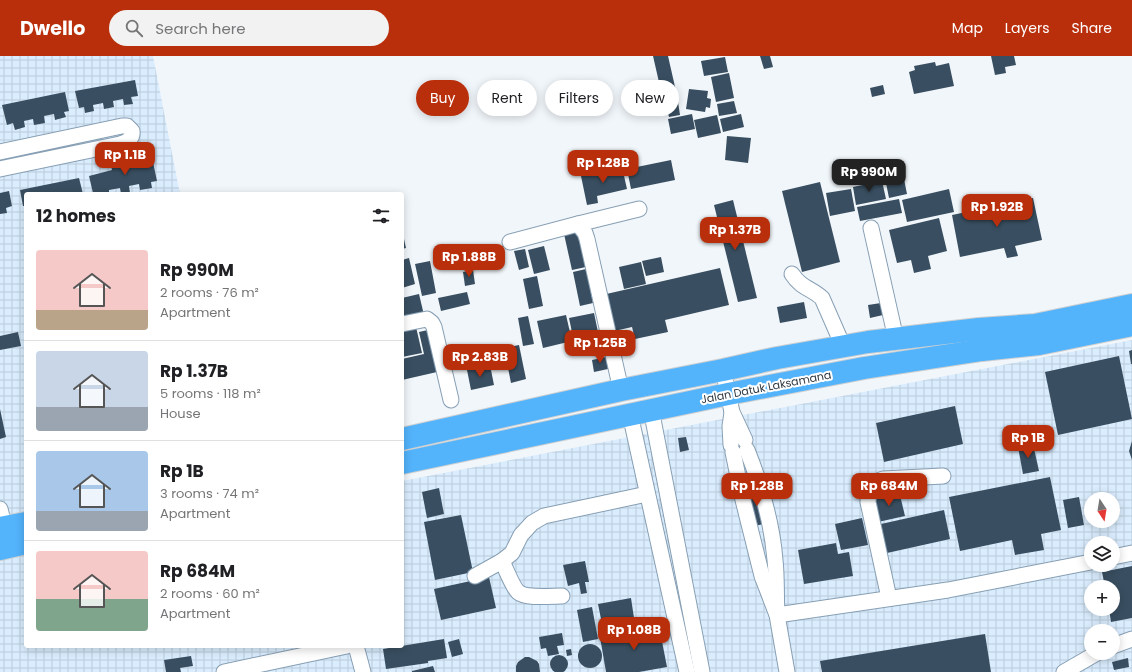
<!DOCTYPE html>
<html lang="en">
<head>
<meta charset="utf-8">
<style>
	:root { --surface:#fff; --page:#f2f2f2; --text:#202124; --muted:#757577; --line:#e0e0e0; --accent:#ba2f0b }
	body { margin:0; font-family:Poppins,sans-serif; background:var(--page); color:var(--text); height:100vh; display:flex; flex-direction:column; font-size:15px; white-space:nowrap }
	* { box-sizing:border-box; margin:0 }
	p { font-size:13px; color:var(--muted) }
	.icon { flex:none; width:22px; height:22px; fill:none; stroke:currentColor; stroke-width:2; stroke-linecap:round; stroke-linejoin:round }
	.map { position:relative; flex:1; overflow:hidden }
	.details { position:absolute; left:24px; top:136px; width:380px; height:456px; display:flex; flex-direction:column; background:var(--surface); border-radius:4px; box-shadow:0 2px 10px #0003 }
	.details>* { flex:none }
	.guide { position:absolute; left:416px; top:24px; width:380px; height:36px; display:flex; gap:8px }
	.needle { width:26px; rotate:168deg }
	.controls { position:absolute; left:1084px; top:436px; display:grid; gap:8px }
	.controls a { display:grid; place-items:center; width:36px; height:36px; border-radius:50%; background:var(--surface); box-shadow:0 2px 10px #0003; font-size:20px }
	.price { position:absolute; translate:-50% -34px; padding:0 9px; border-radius:8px; background:var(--accent); color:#fff; font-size:13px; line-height:26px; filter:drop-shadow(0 1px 2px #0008) }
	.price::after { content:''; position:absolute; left:50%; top:24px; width:12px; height:9px; margin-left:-6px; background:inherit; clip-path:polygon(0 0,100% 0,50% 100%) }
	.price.active { background:#222; color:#fff }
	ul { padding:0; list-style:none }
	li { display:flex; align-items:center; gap:12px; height:100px; padding:0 12px }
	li+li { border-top:1px solid var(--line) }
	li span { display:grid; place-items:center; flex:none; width:112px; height:80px; border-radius:4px; color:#555 }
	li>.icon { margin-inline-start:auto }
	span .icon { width:48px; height:48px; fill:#fffc; stroke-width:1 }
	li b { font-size:17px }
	h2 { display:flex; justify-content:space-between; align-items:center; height:48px; padding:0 12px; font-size:17px }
	.pill { padding:0 14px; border-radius:18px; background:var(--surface); box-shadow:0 2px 10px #0003; font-size:14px; line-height:36px }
	.pill.active { background:var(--accent); color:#fff }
	header { display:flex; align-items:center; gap:24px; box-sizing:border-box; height:56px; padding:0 20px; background:var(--accent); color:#fff }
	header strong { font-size:19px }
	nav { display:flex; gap:22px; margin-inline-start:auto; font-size:14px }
	.search { width:280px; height:36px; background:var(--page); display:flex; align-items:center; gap:10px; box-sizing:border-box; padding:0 14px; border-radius:22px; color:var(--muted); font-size:15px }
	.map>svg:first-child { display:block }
	.industrial { fill:url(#industrial-grid); fill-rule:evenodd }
	.building { fill:#394f61 }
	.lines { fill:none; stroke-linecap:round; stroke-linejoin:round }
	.minor-casing { stroke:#879fb4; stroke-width:17 }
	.highway-casing { stroke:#cdd0d2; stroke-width:24 }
	.minor { stroke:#fff; stroke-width:15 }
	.highway { stroke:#53b3fb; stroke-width:22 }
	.labels { text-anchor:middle; stroke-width:4; stroke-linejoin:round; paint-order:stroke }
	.street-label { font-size:11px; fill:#303a43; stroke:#fff }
</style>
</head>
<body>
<header>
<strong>Dwello</strong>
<div class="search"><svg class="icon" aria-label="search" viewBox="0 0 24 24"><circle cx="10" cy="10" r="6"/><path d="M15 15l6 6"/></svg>Search here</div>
<nav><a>Map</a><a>Layers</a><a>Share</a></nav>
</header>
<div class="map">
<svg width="1132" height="616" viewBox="0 0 1132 616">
	<defs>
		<pattern id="industrial-grid" width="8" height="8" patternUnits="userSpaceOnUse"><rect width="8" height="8" fill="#daedfe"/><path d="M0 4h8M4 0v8" fill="none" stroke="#bbccdb"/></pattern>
	</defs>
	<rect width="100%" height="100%" fill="#f1f6fa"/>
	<path class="industrial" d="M0,0H153L180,138H26V590H402V425L1132,284V616H0ZM1091,443H1113V465H1091ZM1091,487H1113V509H1091ZM1091,531H1113V553H1091ZM1091,575H1113V597H1091Z"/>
	<g class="building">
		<path d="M653,0H668L678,44L664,48Z"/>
		<path d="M760,0H770L773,11L764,13Z"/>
		<path d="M991,0H1014L1016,9L1005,11L1006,17L995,19Z"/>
		<path d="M725,1L728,16L704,20L701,5Z"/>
		<path d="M935,6L936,10L949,7L954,30L914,38L909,16L915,14L914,10Z"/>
		<path d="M729,17L734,42L716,46L711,21Z"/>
		<path d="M135,24L138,40L131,41L133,48L124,49L123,43L113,45L114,51L104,53L103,47L93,49L94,55L85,57L84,51L79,52L75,35Z"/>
		<path d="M883,29L885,38L872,41L870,32Z"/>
		<path d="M689,33L708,35L707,42L711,43L710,52L706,51L705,56L686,53Z"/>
		<path d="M65,36L69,55L64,56L66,61L55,64L54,58L44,60L45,67L34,69L33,63L24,65L25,71L15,74L13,67L7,69L2,49Z"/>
		<path d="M734,45L737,57L719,60L717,48Z"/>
		<path d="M678,46L680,59L669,61L666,49Z"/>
		<path d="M692,58L695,73L671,78L668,63Z"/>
		<path d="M741,58L744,71L723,76L720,63Z"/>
		<path d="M717,59L721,77L698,82L694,64Z"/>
		<path d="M727,80L751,82L748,107L725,104Z"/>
		<path d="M146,96L149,107L153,106L157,125L151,126L152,132L140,134L139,128L129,130L130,137L121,138L120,132L109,134V138L93,137L89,120L112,114L110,106L121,104L123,112L136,110L134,99Z"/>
		<path d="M671,104L675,124L631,133L627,113Z"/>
		<path d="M622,111L627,133L597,140L598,147L587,149L581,120Z"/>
		<path d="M79,122L83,138H26V150H23L20,134Z"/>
		<path d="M904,123L907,138L889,142L886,127Z"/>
		<path d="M882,125L886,143L856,149L853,131Z"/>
		<path d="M820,126L840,206L802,216L782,135Z"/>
		<path d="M851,133L855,155L830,160L826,137Z"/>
		<path d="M949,133L954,156L907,166L902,144Z"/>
		<path d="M9,135L12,150L6,152L7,157L0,158V137Z"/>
		<path d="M1033,142L1042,184L1015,190L1018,200L1007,202L1004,192L960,201L952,159Z"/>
		<path d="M899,143L902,157L860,165L857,151Z"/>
		<path d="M733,144L757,242L738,246L714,149Z"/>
		<path d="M939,162L947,195L928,200L931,213L914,217L911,204L897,207L889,174Z"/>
		<path d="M402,174L406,192L402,193Z"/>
		<path d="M577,174L586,211L572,214L564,178Z"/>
		<path d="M544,190L550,214L534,218L528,194Z"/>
		<path d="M525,193L529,211L519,214L514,195Z"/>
		<path d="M661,201L664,216L646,220L642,205Z"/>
		<path d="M409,202L415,228L402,232V204Z"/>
		<path d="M430,205L436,237L422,240L415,208Z"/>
		<path d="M641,206L646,228L624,233L619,211Z"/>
		<path d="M720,212L729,249L665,264L668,276L635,283L632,271L610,276L602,239Z"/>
		<path d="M586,213L593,247L580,250L573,216Z"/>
		<path d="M473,214L475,228L465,230L463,216Z"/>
		<path d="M537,220L543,250L529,253L523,223Z"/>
		<path d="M467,236L470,248L441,255L438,242Z"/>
		<path d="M419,238L424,259L402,264V242Z"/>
		<path d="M804,246L807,262L780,267L777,251Z"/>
		<path d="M881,247L883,259L870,262L868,249Z"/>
		<path d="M594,257L598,276L590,278L591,284L581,286L580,280L573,281L569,262Z"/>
		<path d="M566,259L572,285L543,292L537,265Z"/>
		<path d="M528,260L534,288L523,290L518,262Z"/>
		<path d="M416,271L422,297L402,301V274Z"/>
		<path d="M428,274L437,316L402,324V303L424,298L419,276Z"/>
		<path d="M18,276L21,290L0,294V280Z"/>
		<path d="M519,289L526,323L511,327L504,292Z"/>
		<path d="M1132,294V308H1131L1129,295Z"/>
		<path d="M1119,300L1132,363L1058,379L1045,316Z"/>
		<path d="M606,301L608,313L594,316L592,304Z"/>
		<path d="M490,309L494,329L471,334L467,314Z"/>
		<path d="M955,350L963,388L884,406L876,367Z"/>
		<path d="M0,353L6,381L0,383Z"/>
		<path d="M686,381L689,394L680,396L678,382Z"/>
		<path d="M1132,385V404L1129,395Z"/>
		<path d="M1033,388L1039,415L1023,418L1018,391Z"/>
		<path d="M1050,421L1061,474L1041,478L1044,494L1015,499L1012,484L960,495L949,441Z"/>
		<path d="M439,432L444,458L427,462L422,436Z"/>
		<path d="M759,432L767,467L755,470L747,435Z"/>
		<path d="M899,435L905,460L878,466L872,442Z"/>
		<path d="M1079,441L1084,469L1068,472L1063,444Z"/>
		<path d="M944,454L950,483L887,497L881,468Z"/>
		<path d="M461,459L473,516L435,524L424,466Z"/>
		<path d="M862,462L868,489L841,494L835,468Z"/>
		<path d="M836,487L838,498L849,496L853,520L804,528L798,494Z"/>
		<path d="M585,505L589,526H585L587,537L581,538L579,527L568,530L563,509Z"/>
		<path d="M1132,510V562L1111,566L1109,553H1113V531H1105L1102,516Z"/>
		<path d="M489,521L496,552L441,564L434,533Z"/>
		<path d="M631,542L634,562L602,568L598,548Z"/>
		<path d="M592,551L598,583L583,586L577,554Z"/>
		<path d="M659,570L667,611L639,616H606L600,581Z"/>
		<path d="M562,577L564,589L557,590L559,598L548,600L546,592L541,593L539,581Z"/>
		<path d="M985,578L991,616H822L820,605Z"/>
		<path d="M444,583L447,602L428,605V607L386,613L383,593Z"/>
		<path d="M459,583L463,598L452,601L448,586Z"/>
		<circle cx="590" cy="600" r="12"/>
		<path d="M571,593L572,599L567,600L566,594Z"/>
		<circle cx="559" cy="608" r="9"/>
		<path d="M191,600L193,610L180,612L181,616H166L164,604Z"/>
		<path d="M525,601H529L537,605L539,608L540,616H516V610L518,606Z"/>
		<path d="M1128,602L1129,611L1114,614L1112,606Z"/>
		<path d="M433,610L435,616H412V615Z"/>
	</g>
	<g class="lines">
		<defs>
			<g id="minor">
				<path d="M0,96L122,70H127L132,75C133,83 127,86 120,88L0,113"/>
				<path d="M871,172L896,283"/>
				<path d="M510,186L578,168"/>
				<path d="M792,218C801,232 811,232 822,242L843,290"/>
				<path d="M402,268L427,263L432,267L434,271L451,344"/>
				<path d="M723,314L732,356L745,384"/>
				<path d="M621,334L587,183L585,177L578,168L639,153"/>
				<path d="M651,353L702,616"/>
				<path d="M630,358L687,616"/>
				<path d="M731,389L730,370L732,357"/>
				<path d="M747,394C761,429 772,466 775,504C777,522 776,541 777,559L948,534L1091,506"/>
				<path d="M733,396L742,440L762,520L777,559L787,616"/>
				<path d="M0,453L7,480"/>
				<path d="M1113,501L1132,497"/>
				<path d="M502,505C506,513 512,530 518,536C526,543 552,540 562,540"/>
				<path d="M475,520L502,505L512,497L521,479L532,467L544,460L647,438"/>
				<path d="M889,542L868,446C869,434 870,427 883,423L943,420"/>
				<path d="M356,590L363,616"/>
				<path d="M1113,590L1132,583"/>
				<path d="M224,616L347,590"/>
				<path d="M1064,616L1097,597"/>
			</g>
			<g id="highway">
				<path d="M402,383L621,334L723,314L777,302L868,286L979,273L1035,269L1132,249"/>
				<path d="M402,407L728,338L864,312L982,294L1039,288L1132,269"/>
				<path d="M0,472L26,467"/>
				<path d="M0,493L26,487"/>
			</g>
		</defs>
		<use href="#minor" class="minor-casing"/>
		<use href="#highway" class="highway-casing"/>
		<use href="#minor" class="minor"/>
		<use href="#highway" class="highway"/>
	</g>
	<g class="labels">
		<g class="street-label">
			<text transform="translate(766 331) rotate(-11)" y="4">Jalan Datuk Laksamana</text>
		</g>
	</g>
</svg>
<div class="controls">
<a><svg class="needle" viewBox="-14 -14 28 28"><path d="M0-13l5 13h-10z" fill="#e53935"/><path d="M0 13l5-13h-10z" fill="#757577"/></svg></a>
<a><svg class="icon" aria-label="layers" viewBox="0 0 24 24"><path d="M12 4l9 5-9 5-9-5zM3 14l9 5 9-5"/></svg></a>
<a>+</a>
<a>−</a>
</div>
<b class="price" style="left:125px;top:120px">Rp 1.1B</b>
<b class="price" style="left:603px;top:128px">Rp 1.28B</b>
<b class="price active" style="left:869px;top:137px">Rp 990M</b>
<b class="price" style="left:997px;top:172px">Rp 1.92B</b>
<b class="price" style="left:735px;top:195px">Rp 1.37B</b>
<b class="price" style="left:469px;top:222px">Rp 1.88B</b>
<b class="price" style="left:600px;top:308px">Rp 1.25B</b>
<b class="price" style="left:480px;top:322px">Rp 2.83B</b>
<b class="price" style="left:1028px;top:403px">Rp 1B</b>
<b class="price" style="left:757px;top:451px">Rp 1.28B</b>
<b class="price" style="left:889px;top:451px">Rp 684M</b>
<b class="price" style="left:634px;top:595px">Rp 1.08B</b>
<div class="guide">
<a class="pill active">Buy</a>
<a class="pill">Rent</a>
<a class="pill">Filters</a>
<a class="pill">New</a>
</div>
<section class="details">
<h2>12 homes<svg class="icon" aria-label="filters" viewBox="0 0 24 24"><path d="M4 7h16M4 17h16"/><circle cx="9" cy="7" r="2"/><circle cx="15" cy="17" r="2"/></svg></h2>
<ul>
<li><span style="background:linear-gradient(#f6c9c9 75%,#b9a48a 0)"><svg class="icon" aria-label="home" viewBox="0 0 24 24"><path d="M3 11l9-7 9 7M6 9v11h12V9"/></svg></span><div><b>Rp 990M</b><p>2 rooms · 76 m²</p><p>Apartment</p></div></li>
<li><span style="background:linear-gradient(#c9d6e8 70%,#9aa5b1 0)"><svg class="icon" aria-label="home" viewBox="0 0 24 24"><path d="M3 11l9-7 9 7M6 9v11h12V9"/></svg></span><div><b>Rp 1.37B</b><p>5 rooms · 118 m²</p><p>House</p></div></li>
<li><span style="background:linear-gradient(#a9c7e8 75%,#9aa5b1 0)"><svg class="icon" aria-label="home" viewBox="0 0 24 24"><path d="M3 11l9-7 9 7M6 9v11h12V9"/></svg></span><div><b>Rp 1B</b><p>3 rooms · 74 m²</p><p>Apartment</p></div></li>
<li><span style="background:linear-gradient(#f6c9c9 60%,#7fa58c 0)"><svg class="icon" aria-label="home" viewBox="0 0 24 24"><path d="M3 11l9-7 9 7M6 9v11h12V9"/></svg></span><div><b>Rp 684M</b><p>2 rooms · 60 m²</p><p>Apartment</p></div></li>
</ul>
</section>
</div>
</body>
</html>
